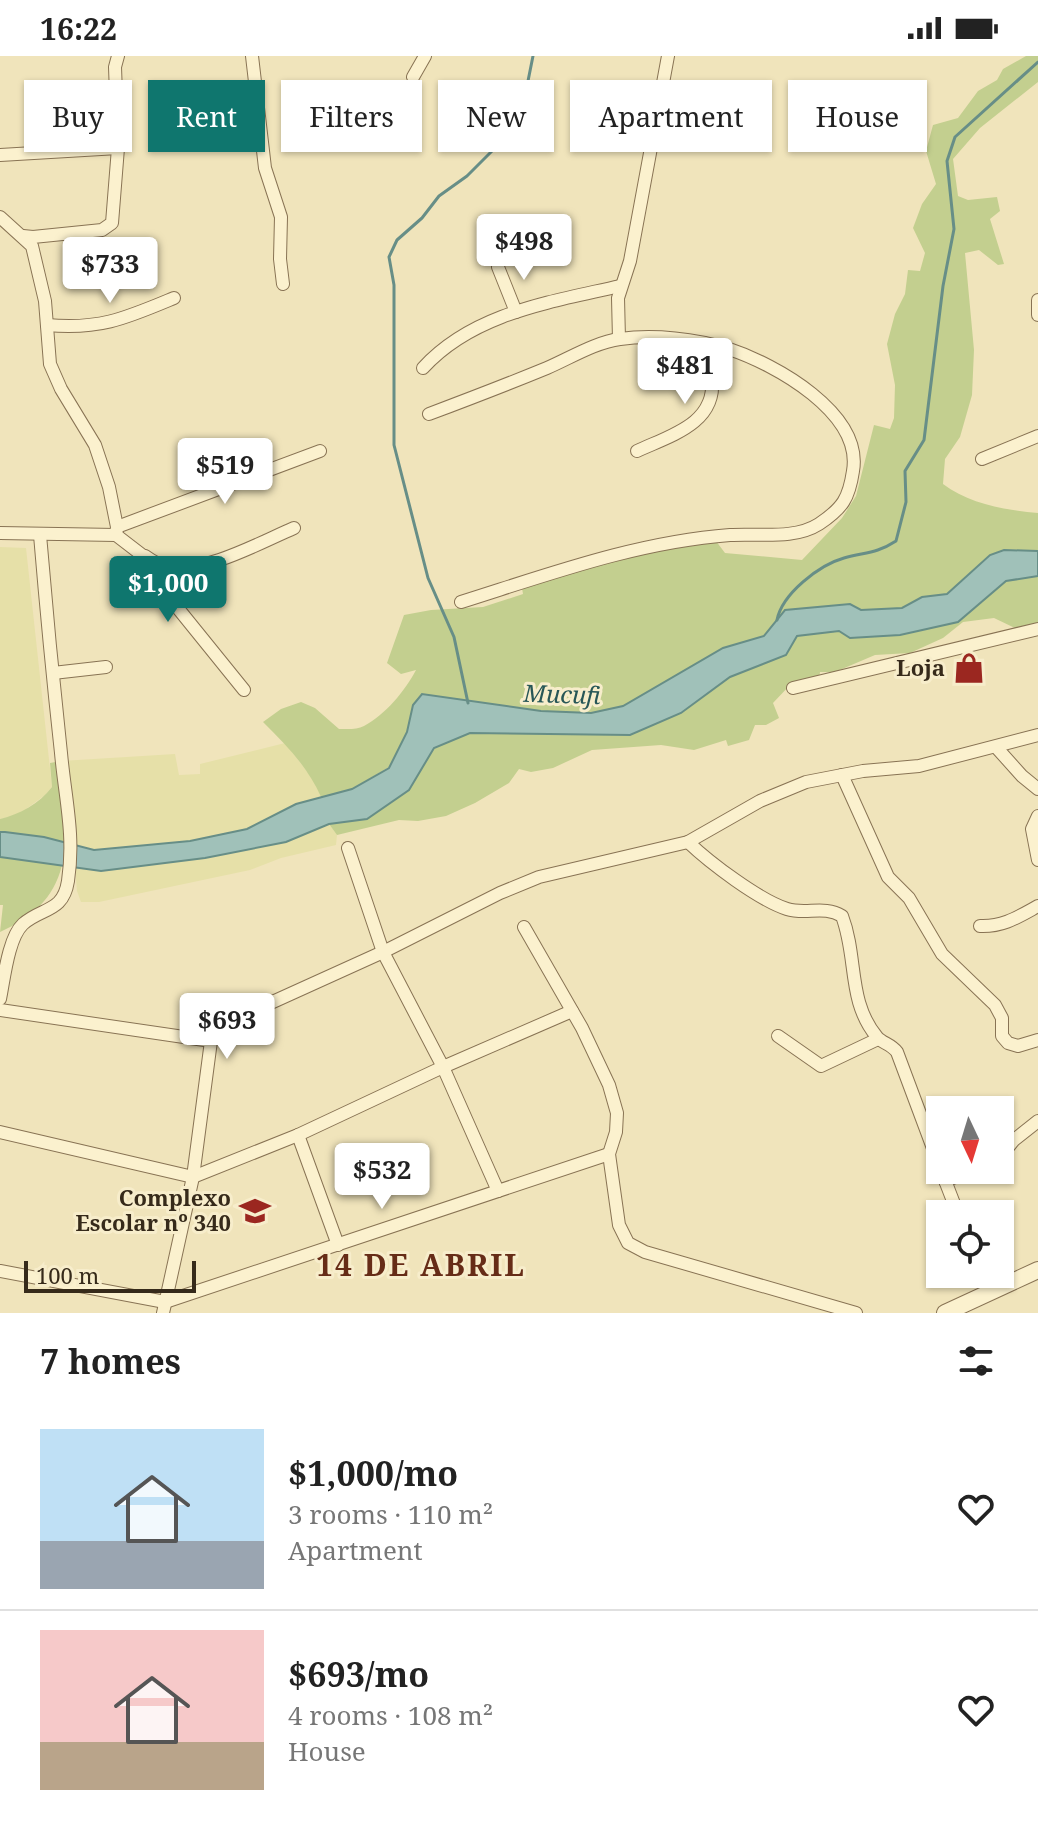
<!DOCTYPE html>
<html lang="en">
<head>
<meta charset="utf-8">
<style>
	:root { --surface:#fff; --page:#f6f6f6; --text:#222; --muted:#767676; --line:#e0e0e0; --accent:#0f766e }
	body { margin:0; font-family:"Noto Serif",serif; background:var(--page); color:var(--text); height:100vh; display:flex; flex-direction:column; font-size:30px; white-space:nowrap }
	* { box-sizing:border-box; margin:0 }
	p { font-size:26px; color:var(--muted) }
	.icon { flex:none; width:44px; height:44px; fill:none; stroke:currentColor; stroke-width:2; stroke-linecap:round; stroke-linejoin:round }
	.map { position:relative; height:1257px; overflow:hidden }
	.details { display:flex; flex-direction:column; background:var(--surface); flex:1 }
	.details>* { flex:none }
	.hud { position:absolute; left:24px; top:24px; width:990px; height:72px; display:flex; gap:16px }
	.needle { width:52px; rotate:176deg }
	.controls { position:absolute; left:926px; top:1040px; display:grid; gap:16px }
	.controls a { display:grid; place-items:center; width:88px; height:88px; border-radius:0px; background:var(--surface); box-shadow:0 2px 6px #0004; font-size:40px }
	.scale { position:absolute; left:24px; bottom:20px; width:172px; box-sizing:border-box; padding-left:8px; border:4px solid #362a1a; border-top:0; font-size:22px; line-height:28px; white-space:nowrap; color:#362a1a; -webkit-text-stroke:6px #f7edcb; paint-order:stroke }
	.price { position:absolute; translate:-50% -68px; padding:0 18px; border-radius:8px; background:#fff; color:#222; font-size:26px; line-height:52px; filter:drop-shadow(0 2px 4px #0008) }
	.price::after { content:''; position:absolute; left:50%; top:48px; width:24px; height:18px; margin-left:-12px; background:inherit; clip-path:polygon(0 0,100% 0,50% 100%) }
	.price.selected { background:var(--accent); color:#fff }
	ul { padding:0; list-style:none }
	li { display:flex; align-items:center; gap:24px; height:200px; padding:0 40px }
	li+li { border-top:2px solid var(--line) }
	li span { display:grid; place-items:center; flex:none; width:224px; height:160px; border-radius:0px; color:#555 }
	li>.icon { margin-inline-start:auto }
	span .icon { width:96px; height:96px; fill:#fffc; stroke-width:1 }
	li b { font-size:34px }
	h2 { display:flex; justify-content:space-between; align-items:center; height:96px; padding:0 40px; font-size:34px }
	.chip { padding:0 28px; border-radius:0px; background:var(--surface); box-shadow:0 2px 6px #0004; font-size:28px; line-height:72px }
	.chip.selected { background:var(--accent); color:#fff }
	.status { display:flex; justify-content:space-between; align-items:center; height:56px; padding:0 40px; background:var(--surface); direction:ltr }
	.status svg { height:22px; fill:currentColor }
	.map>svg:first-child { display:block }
	.farmland { fill:#e6e0a8 }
	.green { fill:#c3cf8f }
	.water { fill:#a0c1b9; stroke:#678e87; stroke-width:2 }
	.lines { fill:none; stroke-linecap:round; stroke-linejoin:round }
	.stream { stroke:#678e87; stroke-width:3 }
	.minor-casing { stroke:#887354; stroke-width:14 }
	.tertiary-casing { stroke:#887354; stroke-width:18 }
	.minor { stroke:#fbf1ce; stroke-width:12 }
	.tertiary { stroke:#fbf1ce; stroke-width:16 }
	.labels { text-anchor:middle; stroke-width:6; stroke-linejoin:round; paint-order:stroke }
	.poi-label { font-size:22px; font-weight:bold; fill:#362a1a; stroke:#f7edcb; text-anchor:end }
	.water-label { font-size:24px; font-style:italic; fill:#285757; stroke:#f7edcb }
	.district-label { font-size:30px; font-weight:bold; letter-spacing:2px; fill:#662c17; stroke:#f7edcb }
</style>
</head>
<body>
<div class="status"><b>16:22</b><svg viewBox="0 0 49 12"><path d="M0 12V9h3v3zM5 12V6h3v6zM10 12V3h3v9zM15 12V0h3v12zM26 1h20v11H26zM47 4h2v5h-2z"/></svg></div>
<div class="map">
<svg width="1038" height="1257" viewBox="0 0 1038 1257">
	<rect width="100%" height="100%" fill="#f0e4bb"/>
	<g class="farmland">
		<path d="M0,491L26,492L52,731L45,739L18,759L0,763Z"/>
		<path d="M285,687L315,726L321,741L296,748L247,773L190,785L93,794L71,787L61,705L175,698L179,719L200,718V708Z"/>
		<path d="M329,768L337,779L336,789L281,802L250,814L99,846H81L77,835L75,811L101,815L286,786Z"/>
	</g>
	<g class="green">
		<path d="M1026,0H1038V26L980,72L953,103L958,140L968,144L997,141L1000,155L990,163L1004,208L998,209L979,194L965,197L974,294L972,339L960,381L945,403L943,428C969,448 1006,454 1038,457V495L1004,494L967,519L947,539L922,541L902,552L860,554L850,548L785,554L764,580L723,592L623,650L591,657L541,655L422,638L413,649L407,676L389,711L352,733L321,741C308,711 286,689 263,666L281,653L301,646L315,652L339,673C347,673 357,674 364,670C385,659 405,635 416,614L401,618L387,607L404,559L431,554L483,551L523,538L522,532L614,498L716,485L725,497L802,504L842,462L856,440L874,369L890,373L894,362L895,329L887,288L895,258L905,238L908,214L920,215L925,197L913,172L922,148L936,128L926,95L933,69L958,62L978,35L997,24L1003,13Z"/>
		<path d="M1038,520V569L1017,573L994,562L963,566L943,582L910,597L875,599L835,616H820L819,623L790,629L773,647L779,662L766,669H755L749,684L728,690L726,684L694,694L661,689L592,694L553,712L531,716L519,713L509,727L475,747L446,760L418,765L399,764L337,779L329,768L367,763L409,734L434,692L470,677H580L681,657L730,621L786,599L796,580L839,575L1006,525Z"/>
		<path d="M61,705L71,787L0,776V763C20,758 39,748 52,731L50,707Z"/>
		<path d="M0,801L62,809C54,843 31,862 0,876L3,849H0Z"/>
	</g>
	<path class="water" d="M1004,494L1038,495V520L1006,525L958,566L900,579L850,582L839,575L797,580L786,599L730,621L681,657L630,679L470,677L434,692L409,734L367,763L329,768L286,786L205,802L101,815L0,801V776H5L44,781L94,794L190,785L247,773L296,748L352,733L389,712L407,676L413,649L422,638L541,655L591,657L623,650L723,592L764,580L785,554L850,548L861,554L902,552L922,541L947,538L990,499Z"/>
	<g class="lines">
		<g class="stream">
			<path d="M777,564C782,538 819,509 844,502C865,496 876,498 896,485L906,446L905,415L924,384L943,230L954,173L947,105L955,81L1038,6"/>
			<path d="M468,647L454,581L428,522L394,389V229L389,201L397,184L422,162L439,140L467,120L495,92L514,63L525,40L533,0"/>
		</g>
		<defs>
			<g id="minor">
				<path d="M252,0L265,112L281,161L280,203L283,228"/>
				<path d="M413,21L425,0"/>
				<path d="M0,99L118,92"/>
				<path d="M0,161L32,190L45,245L50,308L61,333L95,389L109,431L117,471L116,479"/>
				<path d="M23,180L33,181L102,174L112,167L118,92L115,11L118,0"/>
				<path d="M498,211L516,256"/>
				<path d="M1038,244V259"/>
				<path d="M47,269C100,274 126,262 174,242"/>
				<path d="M619,283L618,242L630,205L668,0"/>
				<path d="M423,312C473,257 551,246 620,230"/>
				<path d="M429,358C469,343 508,328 547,312C570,302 596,286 620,283C654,278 696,283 729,293C775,308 863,357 853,415C849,442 843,452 819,468C794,484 759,477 730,479C637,486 550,518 461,546"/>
				<path d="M637,395C669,380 716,368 712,324C711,312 707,299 704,287"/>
				<path d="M982,403L1038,380"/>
				<path d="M117,471L320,395"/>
				<path d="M0,477L116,479L142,499L168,540L244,634"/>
				<path d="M145,500C152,505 160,510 168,511C206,517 259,487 294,472"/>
				<path d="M53,617L106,611"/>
				<path d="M793,632L1038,573"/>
				<path d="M996,691L1022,720L1038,733"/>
				<path d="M842,719L888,821L909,842L942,898L995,949L1002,962V980L1008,987L1018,990L1038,984"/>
				<path d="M1038,760L1032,773L1038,804"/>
				<path d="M688,786C710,807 759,844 787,853C806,859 824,849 842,860C858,902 847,945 877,981C882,987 891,988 897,996L940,1111"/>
				<path d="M348,792L383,896L443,1011L498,1135"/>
				<path d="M980,870C1003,871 1018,861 1038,850"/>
				<path d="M524,871L582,972L609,1029L617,1057L616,1076L609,1098L619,1169L628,1187L645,1196L856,1257"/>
				<path d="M0,943C4,924 8,882 23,868C42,851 63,857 68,825C75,779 65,742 61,697C53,624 46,551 40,479"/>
				<path d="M0,954L211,985L193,1121L163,1257"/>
				<path d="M778,980L821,1010L878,983"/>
				<path d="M211,985L266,949L383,896L500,837L539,821L688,786L760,745L806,726L863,715L919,710L1038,679"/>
				<path d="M0,1076L193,1121L298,1079L443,1011L572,955"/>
				<path d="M298,1079L338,1189"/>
				<path d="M1000,1101L1014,1084L1038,1065"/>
				<path d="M941,1114L958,1158"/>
				<path d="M945,1125L973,1114"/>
				<path d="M0,1215L165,1246L609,1098"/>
				<path d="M981,1218L989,1237"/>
			</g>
			<path id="tertiary" d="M945,1257L1038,1214"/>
		</defs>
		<use href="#minor" class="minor-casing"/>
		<use href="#tertiary" class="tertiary-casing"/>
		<use href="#minor" class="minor"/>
		<use href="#tertiary" class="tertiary"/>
	</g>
	<defs>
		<symbol id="shop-bare" viewBox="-9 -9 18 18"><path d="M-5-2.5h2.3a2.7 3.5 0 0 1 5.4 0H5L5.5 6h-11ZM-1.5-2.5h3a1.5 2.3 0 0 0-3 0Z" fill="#9b2720" stroke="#f7edcb" stroke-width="2.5" paint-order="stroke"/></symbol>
		<symbol id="school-bare" viewBox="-9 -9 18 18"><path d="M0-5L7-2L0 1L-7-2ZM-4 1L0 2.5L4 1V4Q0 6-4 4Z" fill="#9b2720" stroke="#f7edcb" stroke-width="2.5" paint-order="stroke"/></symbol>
	</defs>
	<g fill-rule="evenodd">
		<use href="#shop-bare" x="947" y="590" width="44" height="44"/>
		<use href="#school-bare" x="233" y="1133" width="44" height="44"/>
	</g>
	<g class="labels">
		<g class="poi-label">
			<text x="945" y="620">Loja</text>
			<text x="231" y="1150">Complexo<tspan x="231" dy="25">Escolar nº 340</tspan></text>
		</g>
		<g class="water-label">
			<text transform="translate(562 639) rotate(2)" y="8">Mucufi</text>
		</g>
		<g class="district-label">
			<text x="421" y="1220">14 DE ABRIL</text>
		</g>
	</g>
</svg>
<div class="controls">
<a><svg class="needle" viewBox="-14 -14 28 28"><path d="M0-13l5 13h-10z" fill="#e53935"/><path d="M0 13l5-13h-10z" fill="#767676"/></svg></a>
<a><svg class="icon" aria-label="locate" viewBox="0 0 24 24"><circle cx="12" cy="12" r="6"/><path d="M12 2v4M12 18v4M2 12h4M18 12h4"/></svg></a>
</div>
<div class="scale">100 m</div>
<b class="price" style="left:524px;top:226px">$498</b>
<b class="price" style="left:110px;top:249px">$733</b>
<b class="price" style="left:685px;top:350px">$481</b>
<b class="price" style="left:225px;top:450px">$519</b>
<b class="price selected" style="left:168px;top:568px">$1,000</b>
<b class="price" style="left:227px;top:1005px">$693</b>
<b class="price" style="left:382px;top:1155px">$532</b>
<div class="hud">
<a class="chip">Buy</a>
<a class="chip selected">Rent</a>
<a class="chip">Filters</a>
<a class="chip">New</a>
<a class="chip">Apartment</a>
<a class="chip">House</a>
</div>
</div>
<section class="details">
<h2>7 homes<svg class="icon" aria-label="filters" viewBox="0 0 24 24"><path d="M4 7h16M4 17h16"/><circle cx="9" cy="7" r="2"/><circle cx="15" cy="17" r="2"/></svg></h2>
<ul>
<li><span style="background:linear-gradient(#bfe0f5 70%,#9aa5b1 0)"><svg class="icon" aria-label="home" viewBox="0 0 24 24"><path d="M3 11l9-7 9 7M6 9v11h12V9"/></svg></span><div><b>$1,000/mo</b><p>3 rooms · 110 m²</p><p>Apartment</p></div><svg class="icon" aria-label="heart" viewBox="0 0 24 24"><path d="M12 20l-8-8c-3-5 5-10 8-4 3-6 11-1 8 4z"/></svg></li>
<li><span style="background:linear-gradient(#f6c9c9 70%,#b9a48a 0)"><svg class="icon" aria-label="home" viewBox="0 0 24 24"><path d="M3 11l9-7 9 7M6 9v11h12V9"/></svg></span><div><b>$693/mo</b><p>4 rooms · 108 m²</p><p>House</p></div><svg class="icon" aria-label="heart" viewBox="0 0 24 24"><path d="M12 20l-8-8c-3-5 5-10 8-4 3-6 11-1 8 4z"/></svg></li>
</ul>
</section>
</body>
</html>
